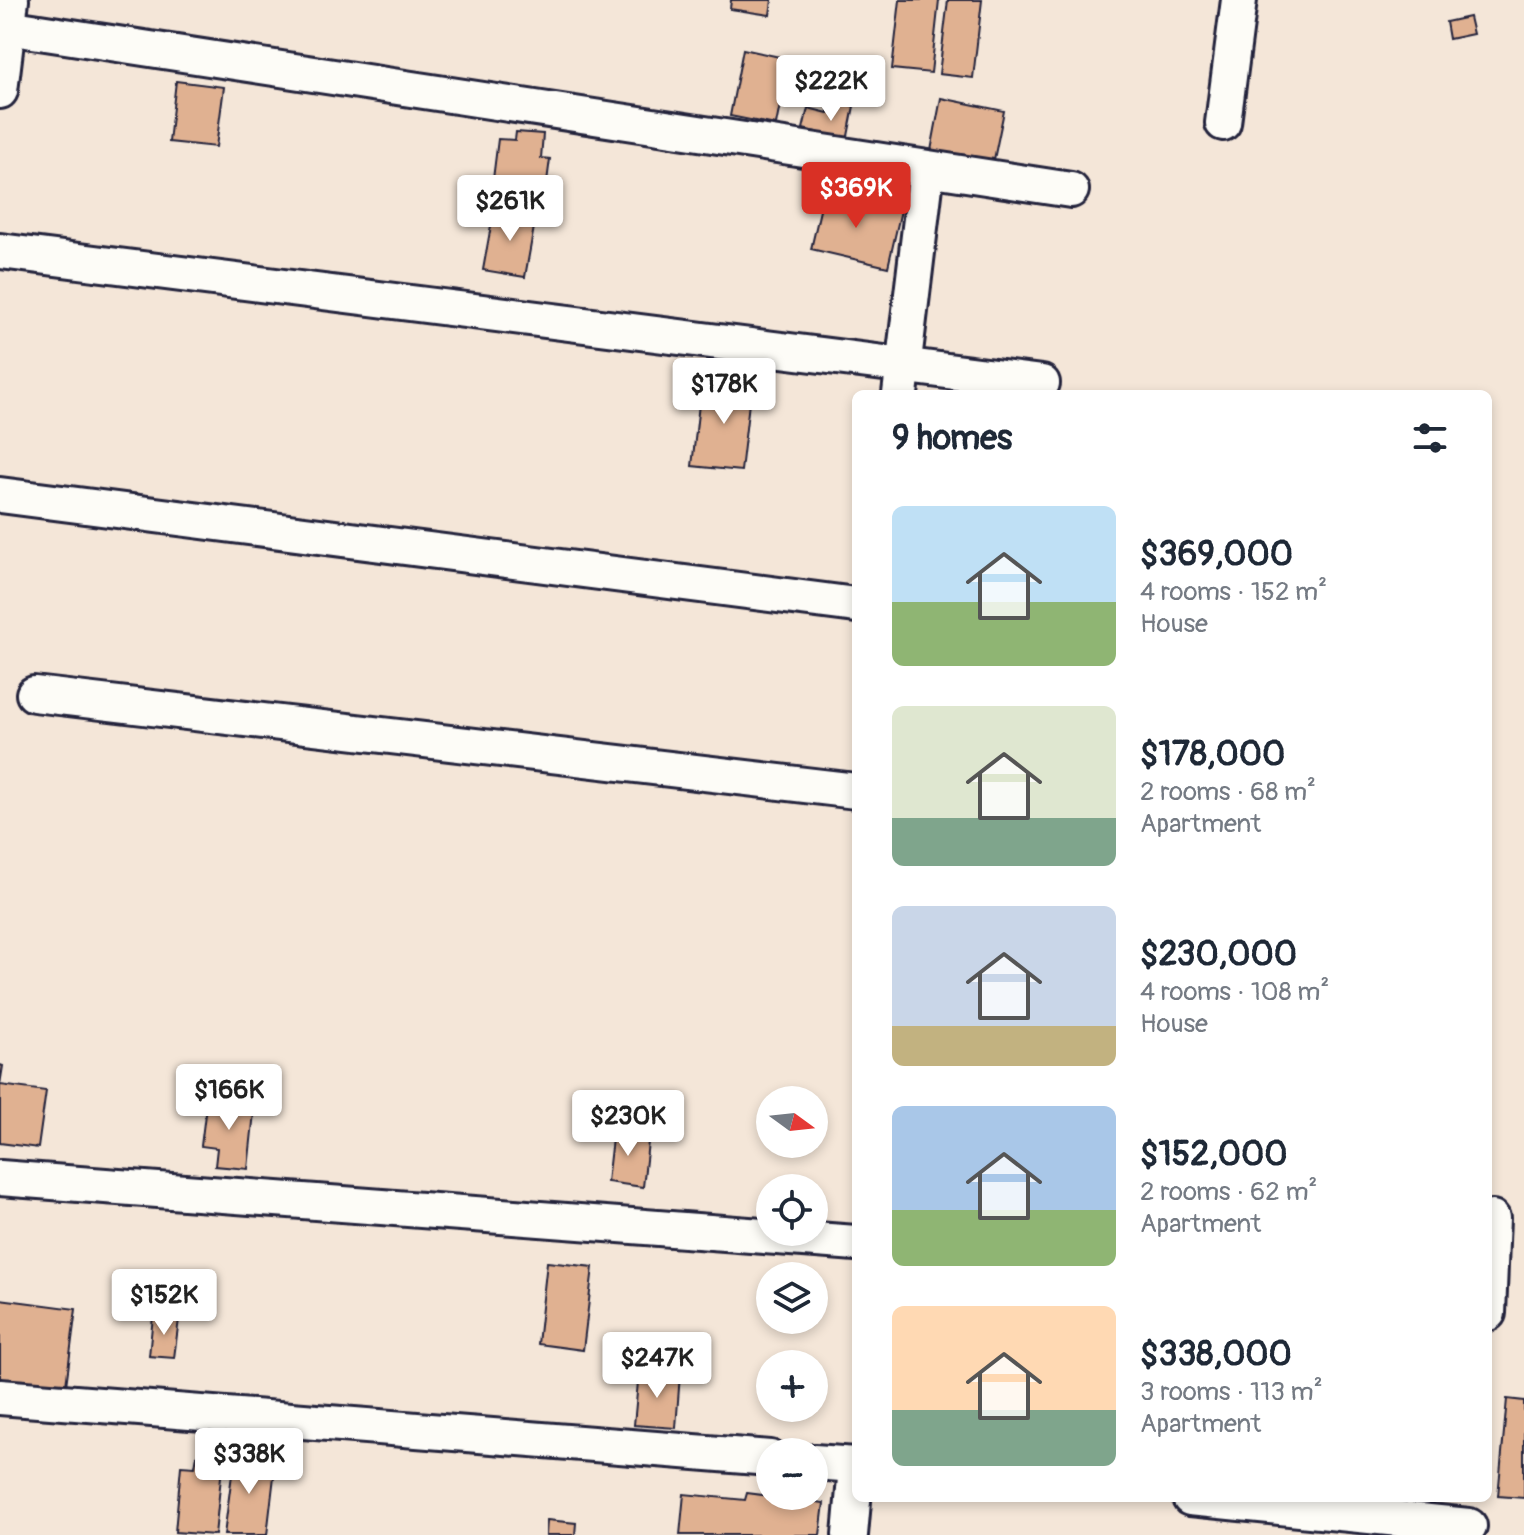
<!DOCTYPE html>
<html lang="en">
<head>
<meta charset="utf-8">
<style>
	:root { --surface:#fff; --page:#f2f2f3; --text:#1f2937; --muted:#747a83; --accent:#d93025 }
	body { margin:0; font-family:Pangolin,sans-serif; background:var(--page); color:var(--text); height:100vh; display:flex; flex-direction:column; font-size:30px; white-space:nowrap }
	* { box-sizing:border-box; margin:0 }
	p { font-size:26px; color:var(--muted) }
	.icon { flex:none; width:44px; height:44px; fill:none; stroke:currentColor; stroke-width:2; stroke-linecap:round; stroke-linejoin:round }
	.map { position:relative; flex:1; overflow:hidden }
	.side { position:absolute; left:852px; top:390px; width:640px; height:1112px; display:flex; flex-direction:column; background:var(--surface); border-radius:12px; box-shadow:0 4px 12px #0003 }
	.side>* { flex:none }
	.needle { width:52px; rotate:105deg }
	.controls { position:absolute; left:756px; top:1086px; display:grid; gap:16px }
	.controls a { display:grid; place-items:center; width:72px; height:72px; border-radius:50%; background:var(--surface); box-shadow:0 4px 12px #0003; font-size:40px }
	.price { position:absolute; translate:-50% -68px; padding:0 18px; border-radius:8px; background:#fff; color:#222; font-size:26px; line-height:52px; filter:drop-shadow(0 2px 4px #0008) }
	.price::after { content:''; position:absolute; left:50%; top:48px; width:24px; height:18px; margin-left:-12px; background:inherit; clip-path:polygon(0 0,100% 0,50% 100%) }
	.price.current { background:var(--accent); color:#fff }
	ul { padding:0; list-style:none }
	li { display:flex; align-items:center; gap:24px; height:200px; padding:0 40px }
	li span { display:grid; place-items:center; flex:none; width:224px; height:160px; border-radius:12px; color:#555 }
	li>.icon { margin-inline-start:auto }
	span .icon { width:96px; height:96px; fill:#fffc; stroke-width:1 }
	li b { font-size:34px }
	h2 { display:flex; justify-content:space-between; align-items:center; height:96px; padding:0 40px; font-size:34px }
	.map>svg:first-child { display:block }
	.building { fill:#e0b191; stroke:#22223b; stroke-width:2 }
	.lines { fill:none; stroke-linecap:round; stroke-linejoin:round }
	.minor-casing { stroke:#22223b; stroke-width:40 }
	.minor { stroke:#fdfcf7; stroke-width:34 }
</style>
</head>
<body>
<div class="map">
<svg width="1524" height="1535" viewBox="0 0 1524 1535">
	<rect width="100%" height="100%" fill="#f4e6d8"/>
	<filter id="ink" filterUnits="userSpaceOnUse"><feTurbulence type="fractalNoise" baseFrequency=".0125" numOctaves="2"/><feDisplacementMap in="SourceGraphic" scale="16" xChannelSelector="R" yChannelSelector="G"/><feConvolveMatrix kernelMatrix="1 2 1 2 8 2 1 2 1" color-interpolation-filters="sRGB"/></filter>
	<g filter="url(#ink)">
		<g class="building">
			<path d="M731,0H772L770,15L730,9Z"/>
			<path d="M900,0H939L931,73L892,69Z"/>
			<path d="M948,0H982L973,78L939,74Z"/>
			<path d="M1469,17L1473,34L1449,39L1446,22Z"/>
			<path d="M743,49L789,59L776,125L730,116Z"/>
			<path d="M176,81L224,87L216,147L169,142Z"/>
			<path d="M941,98L1004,111L992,169L930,156Z"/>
			<path d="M830,101L854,106L846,146L822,141L824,134L803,129L808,108L828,113Z"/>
			<path d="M516,132L543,134L541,158L550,159L543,212L490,203L498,139L515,140Z"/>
			<path d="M824,193L901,210L888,267L811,249Z"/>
			<path d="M494,209L536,216L525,277L483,270Z"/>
			<path d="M720,373L752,377L741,471L692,466L699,404L716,407Z"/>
			<path d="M0,1065L3,1066L0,1085L46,1091L38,1148L0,1143Z"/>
			<path d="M207,1098L255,1103L248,1169L215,1166L217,1148L201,1146Z"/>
			<path d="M613,1130L649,1133L643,1187L607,1182Z"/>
			<path d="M547,1262L593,1267L583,1350L538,1344Z"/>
			<path d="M0,1299L76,1309L65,1393L0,1384Z"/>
			<path d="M153,1316L179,1319L174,1358L149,1356Z"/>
			<path d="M639,1371L680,1374L676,1428L634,1425Z"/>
			<path d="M1507,1399L1524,1401V1498L1498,1496Z"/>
			<path d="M236,1444L251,1445L249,1465L275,1468L267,1535H224Z"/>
			<path d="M197,1455L223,1457L215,1535L175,1532L181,1466L195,1467Z"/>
			<path d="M747,1493L824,1503L820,1535H680L684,1494L745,1500Z"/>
			<path d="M547,1520L576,1523L575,1535H546Z"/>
		</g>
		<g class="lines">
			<defs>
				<g id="minor">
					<path d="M0,26L1071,190"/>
					<path d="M0,91L11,0"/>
					<path d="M1223,123L1239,0"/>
					<path d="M0,251L1042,383"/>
					<path d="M900,394L927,169"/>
					<path d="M0,495L856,605"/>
					<path d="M34,694L856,791"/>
					<path d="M0,1178L856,1243"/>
					<path d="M1488,1313L1492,1218"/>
					<path d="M0,1397L770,1458"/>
					<path d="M814,1462L856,1465"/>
					<path d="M1190,1498L1469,1526"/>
					<path d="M850,1535L856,1467"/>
				</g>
			</defs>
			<use href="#minor" class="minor-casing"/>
			<use href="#minor" class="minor"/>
		</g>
	</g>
</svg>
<div class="controls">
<a><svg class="needle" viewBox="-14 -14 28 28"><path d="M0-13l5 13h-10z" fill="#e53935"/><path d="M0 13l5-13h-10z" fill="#747a83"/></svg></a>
<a><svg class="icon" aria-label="locate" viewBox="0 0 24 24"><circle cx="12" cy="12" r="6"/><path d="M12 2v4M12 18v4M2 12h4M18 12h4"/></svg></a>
<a><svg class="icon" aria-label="layers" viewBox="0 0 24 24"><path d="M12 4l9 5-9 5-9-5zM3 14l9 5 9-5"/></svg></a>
<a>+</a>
<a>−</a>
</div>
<b class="price" style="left:831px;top:123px">$222K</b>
<b class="price current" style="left:856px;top:230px">$369K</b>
<b class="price" style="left:510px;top:243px">$261K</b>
<b class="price" style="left:724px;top:426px">$178K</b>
<b class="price" style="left:229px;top:1132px">$166K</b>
<b class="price" style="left:628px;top:1158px">$230K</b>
<b class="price" style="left:164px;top:1337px">$152K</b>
<b class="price" style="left:657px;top:1400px">$247K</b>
<b class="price" style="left:249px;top:1496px">$338K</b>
<section class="side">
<h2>9 homes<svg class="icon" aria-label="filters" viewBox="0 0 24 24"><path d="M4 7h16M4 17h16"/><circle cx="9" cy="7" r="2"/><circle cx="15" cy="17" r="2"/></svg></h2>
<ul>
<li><span style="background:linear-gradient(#bfe0f5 60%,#8fb573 0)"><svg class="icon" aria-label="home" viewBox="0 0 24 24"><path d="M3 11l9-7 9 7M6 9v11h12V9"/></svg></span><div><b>$369,000</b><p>4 rooms · 152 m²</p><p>House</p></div></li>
<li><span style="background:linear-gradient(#dfe7d0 70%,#7fa58c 0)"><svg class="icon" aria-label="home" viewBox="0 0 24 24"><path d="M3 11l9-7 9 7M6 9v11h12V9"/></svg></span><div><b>$178,000</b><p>2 rooms · 68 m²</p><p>Apartment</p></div></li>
<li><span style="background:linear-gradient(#c9d6e8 75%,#c2b280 0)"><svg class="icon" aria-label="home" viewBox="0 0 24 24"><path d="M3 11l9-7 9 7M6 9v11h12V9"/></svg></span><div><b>$230,000</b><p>4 rooms · 108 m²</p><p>House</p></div></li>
<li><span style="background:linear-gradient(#a9c7e8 65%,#8fb573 0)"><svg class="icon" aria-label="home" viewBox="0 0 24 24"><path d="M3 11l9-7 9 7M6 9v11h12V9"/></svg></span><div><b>$152,000</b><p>2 rooms · 62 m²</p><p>Apartment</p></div></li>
<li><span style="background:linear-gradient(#ffd9b3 65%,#7fa58c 0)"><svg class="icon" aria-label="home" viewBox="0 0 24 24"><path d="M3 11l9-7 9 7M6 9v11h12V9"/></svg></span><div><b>$338,000</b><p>3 rooms · 113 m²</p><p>Apartment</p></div></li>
</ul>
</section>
</div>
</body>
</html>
